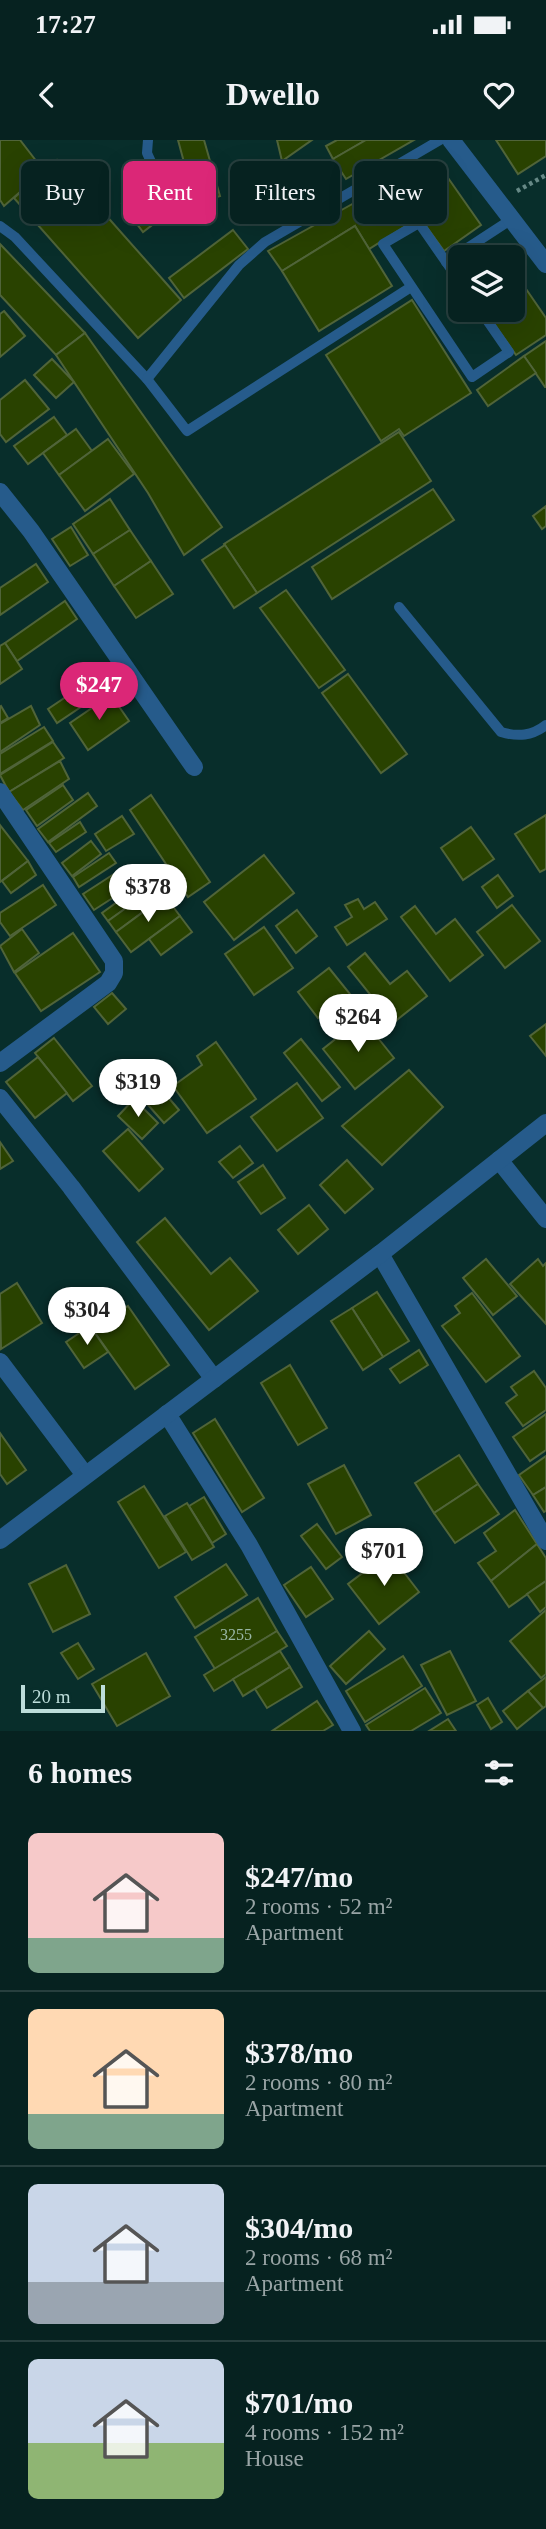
<!DOCTYPE html>
<html lang="en">
<head>
<meta charset="utf-8">
<style>
	:root { --surface:#062220; --page:#142f2d; --text:#f1f3f6; --muted:#98a4a5; --line:#273f3e; --accent:#db2777 }
	body { margin:0; font-family:Georgia,serif; background:var(--page); color:var(--text); height:100vh; display:flex; flex-direction:column; font-size:26px; white-space:nowrap }
	* { box-sizing:border-box; margin:0 }
	p { font-size:23px; color:var(--muted) }
	.icon { flex:none; width:38px; height:38px; fill:none; stroke:currentColor; stroke-width:2; stroke-linecap:round; stroke-linejoin:round }
	.map { position:relative; height:1591px; overflow:hidden }
	.details { display:flex; flex-direction:column; background:var(--surface); flex:1 }
	.details>* { flex:none }
	.top-card { position:absolute; left:21px; top:21px; width:504px; height:63px; display:flex; gap:14px }
	.buttons { position:absolute; left:448px; top:105px; display:grid; gap:14px }
	.buttons a { display:grid; place-items:center; width:77px; height:77px; border-radius:10px; background:var(--surface); box-shadow:0 7px 28px #0002,0 0 0 2px var(--line); font-size:35px }
	.scale { position:absolute; left:21px; bottom:18px; width:84px; box-sizing:border-box; padding-left:7px; border:4px solid #bdddda; border-top:0; font-size:19px; line-height:24px; white-space:nowrap; color:#bdddda; -webkit-text-stroke:5px #082e2b; paint-order:stroke }
	.price { position:absolute; translate:-50% -60px; padding:0 16px; border-radius:24px; background:#fff; color:#222; font-size:23px; line-height:46px; filter:drop-shadow(0 2px 4px #0008) }
	.price::after { content:''; position:absolute; left:50%; top:42px; width:21px; height:16px; margin-left:-10px; background:inherit; clip-path:polygon(0 0,100% 0,50% 100%) }
	.price.active { background:var(--accent); color:#fff }
	ul { padding:0; list-style:none }
	li { display:flex; align-items:center; gap:21px; height:175px; padding:0 28px }
	li+li { border-top:2px solid var(--line) }
	li span { display:grid; place-items:center; flex:none; width:196px; height:140px; border-radius:10px; color:#555 }
	li>.icon { margin-inline-start:auto }
	span .icon { width:84px; height:84px; fill:#fffc; stroke-width:1 }
	li b { font-size:30px }
	h2 { display:flex; justify-content:space-between; align-items:center; height:84px; padding:0 28px; font-size:30px }
	.chip { padding:0 24px; border-radius:10px; background:var(--surface); box-shadow:0 7px 28px #0002,0 0 0 2px var(--line); font-size:24px; line-height:63px }
	.chip.active { background:var(--accent); color:#fff }
	.status { display:flex; justify-content:space-between; align-items:center; height:49px; padding:0 35px; background:var(--surface); direction:ltr }
	.status svg { height:19px; fill:currentColor }
	header { display:flex; justify-content:space-between; align-items:center; height:91px; padding:0 28px; background:var(--surface); font-size:32px; font-weight:800 }
	.map>svg:first-child { display:block }
	.building { fill:#294200; stroke:#506439; stroke-width:2 }
	.lines { fill:none; stroke-linecap:round; stroke-linejoin:round }
	.path { stroke:#668986; stroke-width:4.5; stroke-dasharray:3.5 3.5; stroke-linecap:butt }
	.service { stroke:#265b8b; stroke-width:10 }
	.minor { stroke:#265b8b; stroke-width:18 }
	.labels { text-anchor:middle; stroke-width:5; stroke-linejoin:round; paint-order:stroke }
	.number-label { font-size:16px; fill:#98b6a4 }
</style>
</head>
<body>
<div class="status"><b>17:27</b><svg viewBox="0 0 49 12"><path d="M0 12V9h3v3zM5 12V6h3v6zM10 12V3h3v9zM15 12V0h3v12zM26 1h20v11H26zM47 4h2v5h-2z"/></svg></div>
<header><svg class="icon" aria-label="back" viewBox="0 0 24 24"><path d="M15 5l-7 7 7 7"/></svg>Dwello<svg class="icon" aria-label="heart" viewBox="0 0 24 24"><path d="M12 20l-8-8c-3-5 5-10 8-4 3-6 11-1 8 4z"/></svg></header>
<div class="map">
<svg width="546" height="1591" viewBox="0 0 546 1591">
	<rect width="100%" height="100%" fill="#082e2b"/>
	<g class="building">
		<path d="M0,0H20L44,31L4,66L0,60Z"/>
		<path d="M178,0H204L220,56L195,63Z"/>
		<path d="M277,0H312L282,21Z"/>
		<path d="M337,0H366L333,19L326,6Z"/>
		<path d="M366,0H414L346,39L333,19Z"/>
		<path d="M496,0H546V16L518,34Z"/>
		<path d="M57,20L181,160L138,198L14,58Z"/>
		<path d="M426,23L439,39L408,61L420,77L369,109L355,86L282,131L268,111Z"/>
		<path d="M446,35L481,85L444,111L408,61Z"/>
		<path d="M143,48L164,76L143,92L122,64Z"/>
		<path d="M355,86L392,146L319,191L282,131Z"/>
		<path d="M233,90L248,109L184,158L169,138Z"/>
		<path d="M0,104L85,193L56,215L0,155Z"/>
		<path d="M496,106L504,117H480Z"/>
		<path d="M513,130L546,178V195L516,215L484,170H513Z"/>
		<path d="M412,160L471,253L404,296L399,289L381,301L326,215Z"/>
		<path d="M4,171L25,196L0,217V174Z"/>
		<path d="M85,193L222,387L184,415L148,353L56,215Z"/>
		<path d="M546,201V247H545L524,216Z"/>
		<path d="M524,216L536,233L488,266L477,250Z"/>
		<path d="M52,219L74,242L56,258L34,235Z"/>
		<path d="M25,240L49,269L6,302L0,294V260Z"/>
		<path d="M54,277L67,295L28,324L14,306Z"/>
		<path d="M76,289L92,311L59,335L43,313Z"/>
		<path d="M399,292L431,341L257,453L224,404Z"/>
		<path d="M108,299L134,334L85,371L59,335Z"/>
		<path d="M433,349L454,380L332,459L312,427Z"/>
		<path d="M110,359L130,390L93,414L73,384Z"/>
		<path d="M546,366V386L542,389L533,376Z"/>
		<path d="M71,387L88,415L70,426L52,399Z"/>
		<path d="M130,390L151,421L114,446L93,414Z"/>
		<path d="M225,405L257,453L234,468L202,420Z"/>
		<path d="M151,421L173,454L136,478L114,446Z"/>
		<path d="M36,424L48,442L0,475V448Z"/>
		<path d="M286,450L345,530L319,548L260,468Z"/>
		<path d="M65,461L77,479L17,521L5,503Z"/>
		<path d="M5,503L22,529L0,544V506Z"/>
		<path d="M106,530L115,544L57,583L48,569Z"/>
		<path d="M348,534L407,614L381,633L322,553Z"/>
		<path d="M111,555L129,581L88,610L70,583Z"/>
		<path d="M1,566L8,578L0,583V567Z"/>
		<path d="M31,566L40,585L0,612V584Z"/>
		<path d="M44,587L53,601L0,634V614Z"/>
		<path d="M53,602L64,618L9,652L0,635Z"/>
		<path d="M60,621L69,639L23,670L9,652Z"/>
		<path d="M63,645L73,660L37,686L26,670Z"/>
		<path d="M88,653L97,666L48,702L38,689Z"/>
		<path d="M151,655L210,742L188,757L130,670Z"/>
		<path d="M546,675V729L540,732L515,694Z"/>
		<path d="M122,676L134,694L106,711L95,694Z"/>
		<path d="M80,682L86,692L56,712L49,703Z"/>
		<path d="M0,685L28,721L0,742Z"/>
		<path d="M471,687L494,719L463,740L441,708Z"/>
		<path d="M91,701L101,714L72,736L62,723Z"/>
		<path d="M109,713L116,723L79,747L73,737Z"/>
		<path d="M264,715L294,753L234,800L204,762Z"/>
		<path d="M28,721L36,735L11,753L2,741Z"/>
		<path d="M117,732L128,748L94,770L83,754Z"/>
		<path d="M498,735L513,756L497,768L482,747Z"/>
		<path d="M142,744L148,752L108,781L102,773Z"/>
		<path d="M43,745L56,765L10,796L0,782V773Z"/>
		<path d="M148,752L156,762L116,792L108,781Z"/>
		<path d="M165,756L180,776L131,812L116,792Z"/>
		<path d="M358,759L364,769L375,762L387,779L347,805L335,787L352,777L345,765Z"/>
		<path d="M512,765L540,801L505,828L477,792Z"/>
		<path d="M415,766L436,794L455,779L483,815L450,841L401,777Z"/>
		<path d="M297,770L317,796L296,813L276,786Z"/>
		<path d="M180,776L192,792L161,815L149,799Z"/>
		<path d="M264,787L293,828L254,855L225,814Z"/>
		<path d="M22,789L39,813L14,832L0,806Z"/>
		<path d="M73,793L100,832L41,871L15,833Z"/>
		<path d="M365,813L390,844L407,831L427,856L393,883L348,827Z"/>
		<path d="M329,828L350,854L318,878L298,852Z"/>
		<path d="M112,853L126,869L108,884L94,867Z"/>
		<path d="M362,878L394,918L355,949L323,909Z"/>
		<path d="M546,884V916L530,896Z"/>
		<path d="M54,898L92,946L73,961L35,913Z"/>
		<path d="M301,899L340,947L322,961L284,913Z"/>
		<path d="M216,902L256,959L207,993L173,946L202,925L197,916Z"/>
		<path d="M38,917L67,953L35,978L6,942Z"/>
		<path d="M409,930L443,967L382,1025L342,986Z"/>
		<path d="M156,943L179,970L164,983L141,957Z"/>
		<path d="M297,943L323,978L277,1011L251,977Z"/>
		<path d="M134,959L158,983L142,999L118,976Z"/>
		<path d="M128,989L163,1029L139,1051L103,1011Z"/>
		<path d="M0,1002L13,1021L0,1029Z"/>
		<path d="M240,1006L253,1023L233,1038L219,1022Z"/>
		<path d="M347,1020L373,1049L345,1073L320,1045Z"/>
		<path d="M263,1025L285,1058L261,1074L238,1042Z"/>
		<path d="M309,1065L328,1089L298,1114L278,1090Z"/>
		<path d="M165,1078L211,1134L230,1118L258,1151L209,1190L137,1102Z"/>
		<path d="M486,1119L517,1156L493,1175L463,1138Z"/>
		<path d="M538,1119L543,1126L546,1123V1184L510,1144Z"/>
		<path d="M17,1143L42,1183L1,1209L0,1154Z"/>
		<path d="M377,1152L409,1201L383,1217L352,1168Z"/>
		<path d="M472,1153L520,1216L486,1242L442,1186L460,1173L455,1166Z"/>
		<path d="M128,1166L169,1225L135,1249L93,1190Z"/>
		<path d="M352,1168L383,1217L363,1230L331,1181Z"/>
		<path d="M90,1186L108,1212L84,1228L66,1202Z"/>
		<path d="M419,1210L428,1225L400,1243L390,1229Z"/>
		<path d="M290,1225L327,1288L298,1305L261,1243Z"/>
		<path d="M534,1231L546,1248V1270L523,1286L506,1263L517,1255L511,1247Z"/>
		<path d="M546,1274V1310L530,1321L513,1297Z"/>
		<path d="M215,1279L264,1358L242,1372L193,1293Z"/>
		<path d="M0,1293L26,1330L7,1344L0,1334Z"/>
		<path d="M459,1315L478,1344L434,1373L415,1343Z"/>
		<path d="M546,1316V1347L533,1355L519,1335Z"/>
		<path d="M344,1325L371,1375L336,1394L308,1344Z"/>
		<path d="M478,1344L499,1374L455,1403L434,1373Z"/>
		<path d="M144,1346L186,1412L159,1428L118,1362Z"/>
		<path d="M546,1347V1371L544,1372L533,1355Z"/>
		<path d="M204,1357L226,1394L212,1403L189,1366Z"/>
		<path d="M187,1363L214,1407L192,1420L165,1376Z"/>
		<path d="M515,1370L537,1404L491,1441L478,1423L496,1411L484,1393Z"/>
		<path d="M317,1384L342,1417L326,1429L301,1396Z"/>
		<path d="M537,1404L546,1418V1441L509,1467L491,1441Z"/>
		<path d="M389,1413L419,1452L379,1484L348,1444Z"/>
		<path d="M226,1424L247,1455L195,1488L175,1457Z"/>
		<path d="M66,1425L90,1474L53,1492L29,1444Z"/>
		<path d="M311,1427L333,1459L306,1477L284,1445Z"/>
		<path d="M546,1441V1467L540,1472L527,1454Z"/>
		<path d="M258,1458L277,1491L215,1529L195,1497Z"/>
		<path d="M546,1470V1534L541,1538L510,1501Z"/>
		<path d="M277,1491L287,1506L214,1551L204,1535Z"/>
		<path d="M369,1491L385,1509L346,1544L330,1526Z"/>
		<path d="M78,1503L94,1529L78,1539L61,1513Z"/>
		<path d="M280,1511L290,1527L243,1556L233,1539Z"/>
		<path d="M450,1511L476,1561L447,1575L421,1525Z"/>
		<path d="M146,1513L170,1556L117,1586L92,1544Z"/>
		<path d="M403,1516L422,1546L365,1582L346,1551Z"/>
		<path d="M290,1527L302,1547L267,1568L255,1549Z"/>
		<path d="M546,1537V1566L543,1568L528,1551Z"/>
		<path d="M425,1548L441,1573L411,1591H370L366,1585Z"/>
		<path d="M528,1551L543,1568L517,1589L503,1571Z"/>
		<path d="M488,1558L502,1582L491,1589L477,1565Z"/>
		<path d="M317,1561L333,1585L323,1591H272Z"/>
		<path d="M448,1579L456,1591H429Z"/>
	</g>
	<g class="lines">
		<path class="path" d="M517,51L546,35"/>
		<g class="service">
			<path d="M148,0L147,13L168,59"/>
			<path d="M0,86L15,97L147,239L187,291L411,147"/>
			<path d="M446,122L512,79"/>
			<path d="M460,142L419,83L383,104L472,237L509,212L480,170"/>
			<path d="M147,239L239,125L265,102L440,0"/>
			<path d="M399,467L501,592C518,597 532,596 546,585"/>
		</g>
		<g class="minor">
			<path d="M451,0L546,124"/>
			<path d="M0,352L31,391L194,627"/>
			<path d="M0,652L114,821V833L108,843L0,923"/>
			<path d="M0,958L71,1047L214,1239"/>
			<path d="M499,1020L546,1079"/>
			<path d="M380,1114L546,1401"/>
			<path d="M0,1222L85,1335"/>
			<path d="M167,1274L249,1405L352,1591"/>
			<path d="M0,1400L380,1114L546,983"/>
		</g>
	</g>
	<g class="labels">
		<g class="number-label">
			<text x="236" y="1500">3255</text>
		</g>
	</g>
</svg>
<div class="buttons">
<a><svg class="icon" aria-label="layers" viewBox="0 0 24 24"><path d="M12 4l9 5-9 5-9-5zM3 14l9 5 9-5"/></svg></a>
</div>
<div class="scale">20 m</div>
<b class="price active" style="left:99px;top:582px">$247</b>
<b class="price" style="left:148px;top:784px">$378</b>
<b class="price" style="left:358px;top:914px">$264</b>
<b class="price" style="left:138px;top:979px">$319</b>
<b class="price" style="left:87px;top:1207px">$304</b>
<b class="price" style="left:384px;top:1448px">$701</b>
<div class="top-card">
<a class="chip">Buy</a>
<a class="chip active">Rent</a>
<a class="chip">Filters</a>
<a class="chip">New</a>
</div>
</div>
<section class="details">
<h2>6 homes<svg class="icon" aria-label="filters" viewBox="0 0 24 24"><path d="M4 7h16M4 17h16"/><circle cx="9" cy="7" r="2"/><circle cx="15" cy="17" r="2"/></svg></h2>
<ul>
<li><span style="background:linear-gradient(#f6c9c9 75%,#7fa58c 0)"><svg class="icon" aria-label="home" viewBox="0 0 24 24"><path d="M3 11l9-7 9 7M6 9v11h12V9"/></svg></span><div><b>$247/mo</b><p>2 rooms · 52 m²</p><p>Apartment</p></div></li>
<li><span style="background:linear-gradient(#ffd9b3 75%,#7fa58c 0)"><svg class="icon" aria-label="home" viewBox="0 0 24 24"><path d="M3 11l9-7 9 7M6 9v11h12V9"/></svg></span><div><b>$378/mo</b><p>2 rooms · 80 m²</p><p>Apartment</p></div></li>
<li><span style="background:linear-gradient(#c9d6e8 70%,#9aa5b1 0)"><svg class="icon" aria-label="home" viewBox="0 0 24 24"><path d="M3 11l9-7 9 7M6 9v11h12V9"/></svg></span><div><b>$304/mo</b><p>2 rooms · 68 m²</p><p>Apartment</p></div></li>
<li><span style="background:linear-gradient(#c9d6e8 60%,#8fb573 0)"><svg class="icon" aria-label="home" viewBox="0 0 24 24"><path d="M3 11l9-7 9 7M6 9v11h12V9"/></svg></span><div><b>$701/mo</b><p>4 rooms · 152 m²</p><p>House</p></div></li>
</ul>
</section>
</body>
</html>
